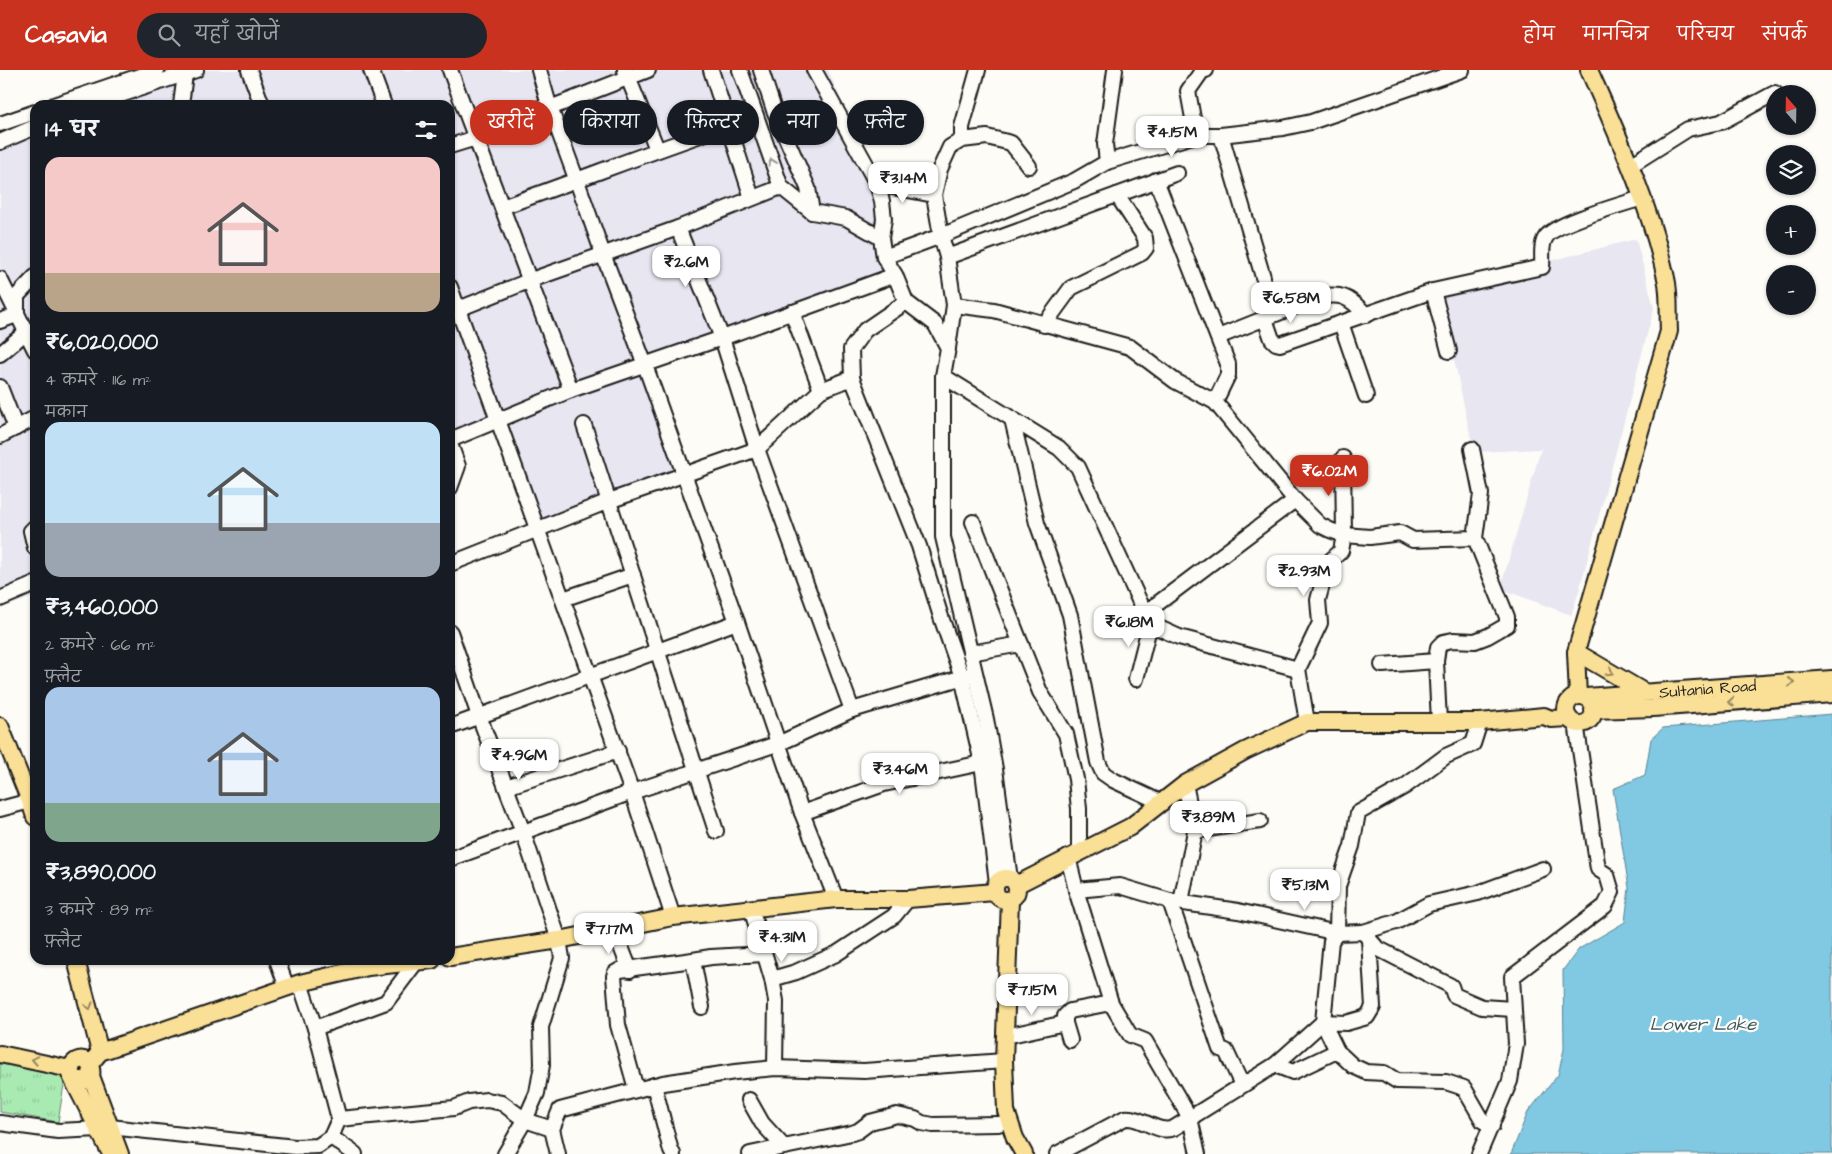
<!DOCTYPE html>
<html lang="hi">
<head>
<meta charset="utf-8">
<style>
	:root { --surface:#171b24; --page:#20242c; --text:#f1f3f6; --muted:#9ea1a6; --accent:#c8321e }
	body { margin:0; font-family:"Architects Daughter","Playpen Sans Deva",sans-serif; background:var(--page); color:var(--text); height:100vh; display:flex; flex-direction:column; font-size:19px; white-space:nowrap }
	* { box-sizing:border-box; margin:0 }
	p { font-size:16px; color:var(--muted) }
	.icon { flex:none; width:28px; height:28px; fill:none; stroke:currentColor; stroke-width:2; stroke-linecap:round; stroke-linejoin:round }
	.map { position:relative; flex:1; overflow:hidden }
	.drawer { position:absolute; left:30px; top:30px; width:425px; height:865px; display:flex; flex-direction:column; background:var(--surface); border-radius:15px; box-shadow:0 1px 4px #0004 }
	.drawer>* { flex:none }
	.top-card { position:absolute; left:470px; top:30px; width:475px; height:45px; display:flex; gap:10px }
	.needle { width:32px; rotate:340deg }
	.fabs { position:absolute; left:1766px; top:15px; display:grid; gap:10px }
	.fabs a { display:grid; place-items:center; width:50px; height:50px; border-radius:50%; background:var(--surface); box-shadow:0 1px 4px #0004; font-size:25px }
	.price { position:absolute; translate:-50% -42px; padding:0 11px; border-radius:10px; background:#fff; color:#222; font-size:16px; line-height:32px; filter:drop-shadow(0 1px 2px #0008) }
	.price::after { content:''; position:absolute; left:50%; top:30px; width:15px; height:11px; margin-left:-8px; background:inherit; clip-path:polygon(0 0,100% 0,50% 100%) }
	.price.on { background:var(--accent); color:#fff }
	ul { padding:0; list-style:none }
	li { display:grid; align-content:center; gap:10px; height:265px; padding:0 15px }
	li span { display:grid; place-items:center; height:155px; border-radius:15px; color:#555 }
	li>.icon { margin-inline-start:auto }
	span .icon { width:90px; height:90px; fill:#fffc; stroke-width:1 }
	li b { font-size:21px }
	h2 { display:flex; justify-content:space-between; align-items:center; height:60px; padding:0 15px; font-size:21px }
	.tag { padding:0 18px; border-radius:22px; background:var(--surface); box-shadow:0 1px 4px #0004; font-size:18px; line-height:45px }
	.tag.on { background:var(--accent); color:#fff }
	header { display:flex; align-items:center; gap:30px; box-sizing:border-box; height:70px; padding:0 25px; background:var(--accent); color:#fff }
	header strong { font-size:24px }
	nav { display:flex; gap:28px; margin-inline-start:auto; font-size:18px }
	.search { width:350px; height:45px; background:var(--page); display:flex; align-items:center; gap:12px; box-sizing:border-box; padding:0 18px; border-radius:28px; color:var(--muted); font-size:19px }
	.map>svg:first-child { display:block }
	.built { fill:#e7e6f1 }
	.grass { fill:url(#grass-tufts); stroke:#628368 }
	.water { fill:#81c8e2; stroke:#598393 }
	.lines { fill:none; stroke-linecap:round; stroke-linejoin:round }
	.minor-casing { stroke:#1c1c1c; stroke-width:18 }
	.major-casing { stroke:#1c1c1c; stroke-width:20 }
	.minor { stroke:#fdfcf7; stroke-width:14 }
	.major { stroke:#fadf96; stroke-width:16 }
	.oneway { stroke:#989794 }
	.oneway2 { stroke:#96875f }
	.labels { text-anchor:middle; stroke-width:4.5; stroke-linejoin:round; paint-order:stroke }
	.street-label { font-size:16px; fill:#1c1c1c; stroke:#fdfcf7 }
	.water-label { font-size:18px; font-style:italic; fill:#3f5861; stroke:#fdfcf7 }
</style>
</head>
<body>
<header>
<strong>Casavia</strong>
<div class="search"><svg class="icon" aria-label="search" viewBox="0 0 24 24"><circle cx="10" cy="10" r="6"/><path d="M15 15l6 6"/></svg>यहाँ खोजें</div>
<nav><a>होम</a><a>मानचित्र</a><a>परिचय</a><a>संपर्क</a></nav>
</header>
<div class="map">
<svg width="1832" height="1084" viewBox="0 0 1832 1084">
	<defs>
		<pattern id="grass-tufts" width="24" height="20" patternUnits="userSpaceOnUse" patternTransform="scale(1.25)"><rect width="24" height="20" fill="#a9eab3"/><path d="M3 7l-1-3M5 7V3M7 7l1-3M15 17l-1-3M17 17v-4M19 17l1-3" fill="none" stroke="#91c899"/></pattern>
	</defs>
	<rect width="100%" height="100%" fill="#fdfcf7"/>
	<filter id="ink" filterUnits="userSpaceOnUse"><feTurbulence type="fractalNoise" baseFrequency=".02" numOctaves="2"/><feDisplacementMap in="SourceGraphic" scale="10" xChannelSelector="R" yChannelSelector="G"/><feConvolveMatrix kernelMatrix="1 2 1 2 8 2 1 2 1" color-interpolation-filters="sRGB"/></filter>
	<g filter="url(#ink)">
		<g class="built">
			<path d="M146,0H828L877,115L895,205L649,293L683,407L537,459L497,348L450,367V35H66Z"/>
			<path d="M35,49V526L0,539V64Z"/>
			<path d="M1636,169L1654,238L1579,521L1571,545L1504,520L1503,509L1541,379L1474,382L1439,219Z"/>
		</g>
		<path class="grass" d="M0,993L66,1002L58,1052L0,1042Z"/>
		<path class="water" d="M1832,644V1084H1511L1528,1042L1558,1005L1564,979L1563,900L1579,879L1625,852L1629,818L1613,719L1645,705L1651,669L1663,658Z"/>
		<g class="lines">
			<defs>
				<g id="minor">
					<path d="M249,0L262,35"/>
					<path d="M371,0L384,35"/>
					<path d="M450,0L571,320"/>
					<path d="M539,0L549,35L577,111L603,184L645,295L737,552L802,743L836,829"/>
					<path d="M625,0L657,79"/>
					<path d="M711,0L752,128"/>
					<path d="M740,0L781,117L812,142L846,148L881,168"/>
					<path d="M761,0L774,40L808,118L812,142"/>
					<path d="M814,0L877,114L882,131L884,149L881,168L884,187L895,205L906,232L935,254L948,278L943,306V467L986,649L995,699L1010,809"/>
					<path d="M54,35L157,0"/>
					<path d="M90,35L196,0"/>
					<path d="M181,35L185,4"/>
					<path d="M550,38L648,0"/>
					<path d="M0,54L35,42"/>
					<path d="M1196,65L1188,21L1202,1L1206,0"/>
					<path d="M1221,65L1263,207"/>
					<path d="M962,70V57L978,0"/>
					<path d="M0,72L35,57"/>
					<path d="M450,76L476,68L479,61L549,35"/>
					<path d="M1107,92L1105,74L1115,0"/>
					<path d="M1631,95L1688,59L1721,52L1775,23"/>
					<path d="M1156,110L1228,294V305L1215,332"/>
					<path d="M877,114L934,125"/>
					<path d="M502,137C587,107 670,74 756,46"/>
					<path d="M678,158L722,268L757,379L852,640"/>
					<path d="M884,187L941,166L1074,111L1107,92L1196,65H1221L1283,58L1311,52L1462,0"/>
					<path d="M947,187L1177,103"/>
					<path d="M0,209L35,280"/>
					<path d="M450,217L632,722L673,847"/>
					<path d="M1433,221L1449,281"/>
					<path d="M906,232L865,260L851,279L852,308L919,476L941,547L962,607L982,693L997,813"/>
					<path d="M954,235L994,240L1130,277L1175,311L1215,332L1295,430L1320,455L1330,460L1344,465L1370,467L1400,463L1413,470L1475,468"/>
					<path d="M451,242L531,210L678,158L781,117"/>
					<path d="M792,242L821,320"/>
					<path d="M1265,249L1272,269L1276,273L1280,274L1433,221L1542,197C1543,188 1540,175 1546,167C1555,153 1624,134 1642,128"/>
					<path d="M0,251L17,245V226L35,207"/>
					<path d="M1341,253L1366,326"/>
					<path d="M1044,255L1071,218L1142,183L1146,178L1145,168L1117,125"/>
					<path d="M1218,267L1316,228C1340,222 1349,226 1366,245"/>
					<path d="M948,278L954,235L947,187L941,166L934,125L940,99L950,77L962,70L987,67L1011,73L1029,96"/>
					<path d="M0,284L25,263L35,260"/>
					<path d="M943,306L1059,378L1078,397L1150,554L1179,567L1298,599L1307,652"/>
					<path d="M0,317L16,358"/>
					<path d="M1012,349L1037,453L1070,545L1098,692L1103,703L1113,710L1162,733"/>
					<path d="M584,355L716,761"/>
					<path d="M0,366L35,348"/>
					<path d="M450,370L571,320L722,268L895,205"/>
					<path d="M450,374L458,396L450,418"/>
					<path d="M973,452L1021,574"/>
					<path d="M35,457L31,461L35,478"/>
					<path d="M450,494L609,431L757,379L821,320L852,308"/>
					<path d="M0,529L35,514"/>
					<path d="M563,529L633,505"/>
					<path d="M1145,543L1295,430"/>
					<path d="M450,562L479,646L523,762L559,870L562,888L541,957L542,995L537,1023L525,1050L505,1084"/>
					<path d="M970,583L1021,574L1040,622L1066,664L1076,709L1079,739V782"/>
					<path d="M1382,595L1436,591"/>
					<path d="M1298,599L1320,553L1318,530L1328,493L1341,481L1344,465L1343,388"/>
					<path d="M1136,609L1150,554"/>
					<path d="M1439,652L1436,591L1438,577L1443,572L1453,570L1475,571L1488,566L1507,555V547L1475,468L1481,424L1472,379"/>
					<path d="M450,657L737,552"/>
					<path d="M506,717L618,681"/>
					<path d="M0,739L30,731"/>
					<path d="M802,743L884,714L991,691"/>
					<path d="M1195,761L1260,751"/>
					<path d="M1068,787L1076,820L1111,933L1130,965L1145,971L1190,1048L1198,1084"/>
					<path d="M450,789L632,722L780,673L852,640L970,605"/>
					<path d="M1076,820L1120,816L1170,831L1238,841L1337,863L1363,862L1377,878L1451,916L1454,925L1482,937L1513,939"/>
					<path d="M1170,831L1220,979L1226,981L1242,1015"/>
					<path d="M1181,832L1195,761L1185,714"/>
					<path d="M751,838L772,909L776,931L775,998"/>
					<path d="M614,859L630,900"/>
					<path d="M1363,862L1396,852L1429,834L1478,823L1543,799"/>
					<path d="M1369,869L1373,937L1367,947L1346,953L1323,952L1337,981L1353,996L1366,1002L1384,1003L1397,1011L1446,1012L1464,1018L1483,1051L1492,1056"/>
					<path d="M277,890L287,918"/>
					<path d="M772,909L796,902L836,884L894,846L908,829"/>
					<path d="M702,937L693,890L711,887L764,884"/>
					<path d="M315,958L386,932L416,892"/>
					<path d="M1006,966L1065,953"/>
					<path d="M1070,970L1065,953V946L1070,941L1111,933"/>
					<path d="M1275,995L1293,1002L1337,981"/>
					<path d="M654,1015L671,1081L673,1084"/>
					<path d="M636,1019L618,955L614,906L615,903L620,900L693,890"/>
					<path d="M749,1030L762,1053L783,1076"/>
					<path d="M339,1049L454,1038L469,1032L487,1030L502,1033L525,1050L552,1059"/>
					<path d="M0,1053L58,1061L99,1059"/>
					<path d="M110,1057L295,1077L318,1076L331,1067L339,1049L315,958L300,913"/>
					<path d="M331,1067L355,1084"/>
					<path d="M558,1084L552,1059L560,1040L663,1013L735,1002L775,998L864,1001L1004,991"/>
					<path d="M750,1084L852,1063L858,1061L870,1052L897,1045L915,1049L922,1053L933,1055L999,1054"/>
					<path d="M1057,1084L1125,1048C1142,1046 1158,1065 1174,1058L1275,995L1323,952L1331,871L1337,863L1338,816L1352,776L1358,743L1404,717L1446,686L1473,674L1480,652"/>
					<path d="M1479,1084L1510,1011L1516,974L1512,907L1605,836L1612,822L1607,805L1598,799L1576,653"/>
				</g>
				<g id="major">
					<path d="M1576,582L1644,622"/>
					<path d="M1578,626L1576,582L1669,261C1668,244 1670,224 1666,208C1650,135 1619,68 1589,0"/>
					<circle cx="1580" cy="640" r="14"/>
					<path id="s1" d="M1586,627L1832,609"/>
					<path d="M1593,640L1653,638L1832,624"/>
					<path d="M0,656L30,731L35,747"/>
					<circle cx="1006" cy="819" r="11"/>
					<path d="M1016,815L1130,757L1185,714L1245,681L1307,652H1480L1544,646L1551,649L1569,648"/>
					<path d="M1010,830L1004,991L1006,1041L1015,1068L1024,1084"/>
					<path d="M450,887L559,870L673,847L836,829H908L995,822"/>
					<path d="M76,890L100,982"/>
					<path d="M0,984L70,999"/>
					<path d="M90,994L100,982L300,913L368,897L432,890"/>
					<path d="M91,1006L87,1010H76L70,1004L72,995C81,983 94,993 91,1006L120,1084"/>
					<path d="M72,1008L109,1080"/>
				</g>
			</defs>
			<use href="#minor" class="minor-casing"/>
			<use href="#major" class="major-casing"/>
			<use href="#minor" class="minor"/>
			<use href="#major" class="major"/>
		</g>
		<defs><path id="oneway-chevron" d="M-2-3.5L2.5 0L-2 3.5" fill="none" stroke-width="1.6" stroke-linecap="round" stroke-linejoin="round" transform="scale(1.25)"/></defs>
		<use class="oneway" href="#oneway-chevron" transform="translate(772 92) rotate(-109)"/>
		<g class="oneway2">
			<use href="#oneway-chevron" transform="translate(1610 602) rotate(31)"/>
			<use href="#oneway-chevron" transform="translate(1791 612) rotate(-4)"/>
			<use href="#oneway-chevron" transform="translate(1731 632) rotate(176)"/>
			<use href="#oneway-chevron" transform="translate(89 936) rotate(74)"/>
			<use href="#oneway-chevron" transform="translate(35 990) rotate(-169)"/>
		</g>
	</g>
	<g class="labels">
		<g class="street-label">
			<text dy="6" stroke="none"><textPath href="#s1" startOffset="122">Sultania Road</textPath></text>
		</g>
		<g class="water-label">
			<text x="1703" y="960">Lower Lake</text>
		</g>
	</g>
</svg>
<div class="fabs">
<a><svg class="needle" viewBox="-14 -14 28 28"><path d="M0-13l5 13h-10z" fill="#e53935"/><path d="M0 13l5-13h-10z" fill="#9ea1a6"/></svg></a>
<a><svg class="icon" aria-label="layers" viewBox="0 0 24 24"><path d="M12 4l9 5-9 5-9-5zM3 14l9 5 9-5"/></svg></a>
<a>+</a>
<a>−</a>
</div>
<b class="price" style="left:1172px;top:88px">₹4.15M</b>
<b class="price" style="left:903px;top:134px">₹3.14M</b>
<b class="price" style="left:686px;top:218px">₹2.6M</b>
<b class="price" style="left:1291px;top:254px">₹6.58M</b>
<b class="price on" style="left:1329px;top:427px">₹6.02M</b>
<b class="price" style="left:1304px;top:527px">₹2.93M</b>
<b class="price" style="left:1129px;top:578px">₹6.18M</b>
<b class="price" style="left:519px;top:711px">₹4.96M</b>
<b class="price" style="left:900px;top:725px">₹3.46M</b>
<b class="price" style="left:1208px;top:773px">₹3.89M</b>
<b class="price" style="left:1305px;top:841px">₹5.13M</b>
<b class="price" style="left:609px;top:885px">₹7.17M</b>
<b class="price" style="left:782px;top:893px">₹4.31M</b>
<b class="price" style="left:1032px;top:946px">₹7.15M</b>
<div class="top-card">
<a class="tag on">खरीदें</a>
<a class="tag">किराया</a>
<a class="tag">फ़िल्टर</a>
<a class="tag">नया</a>
<a class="tag">फ़्लैट</a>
</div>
<section class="drawer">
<h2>14 घर<svg class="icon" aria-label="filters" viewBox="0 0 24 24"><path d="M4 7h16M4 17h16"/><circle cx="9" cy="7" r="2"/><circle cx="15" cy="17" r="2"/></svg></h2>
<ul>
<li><span style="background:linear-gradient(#f6c9c9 75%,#b9a48a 0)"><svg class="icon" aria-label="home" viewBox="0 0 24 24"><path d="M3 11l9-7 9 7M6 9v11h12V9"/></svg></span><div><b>₹6,020,000</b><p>4 कमरे · 116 m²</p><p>मकान</p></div></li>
<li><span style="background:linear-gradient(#bfe0f5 65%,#9aa5b1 0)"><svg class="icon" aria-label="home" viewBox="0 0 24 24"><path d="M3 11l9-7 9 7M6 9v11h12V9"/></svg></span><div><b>₹3,460,000</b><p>2 कमरे · 66 m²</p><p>फ़्लैट</p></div></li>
<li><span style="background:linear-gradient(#a9c7e8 75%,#7fa58c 0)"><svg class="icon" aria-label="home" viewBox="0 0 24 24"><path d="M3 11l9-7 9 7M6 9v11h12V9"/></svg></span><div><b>₹3,890,000</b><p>3 कमरे · 89 m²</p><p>फ़्लैट</p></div></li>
</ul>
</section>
</div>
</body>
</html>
